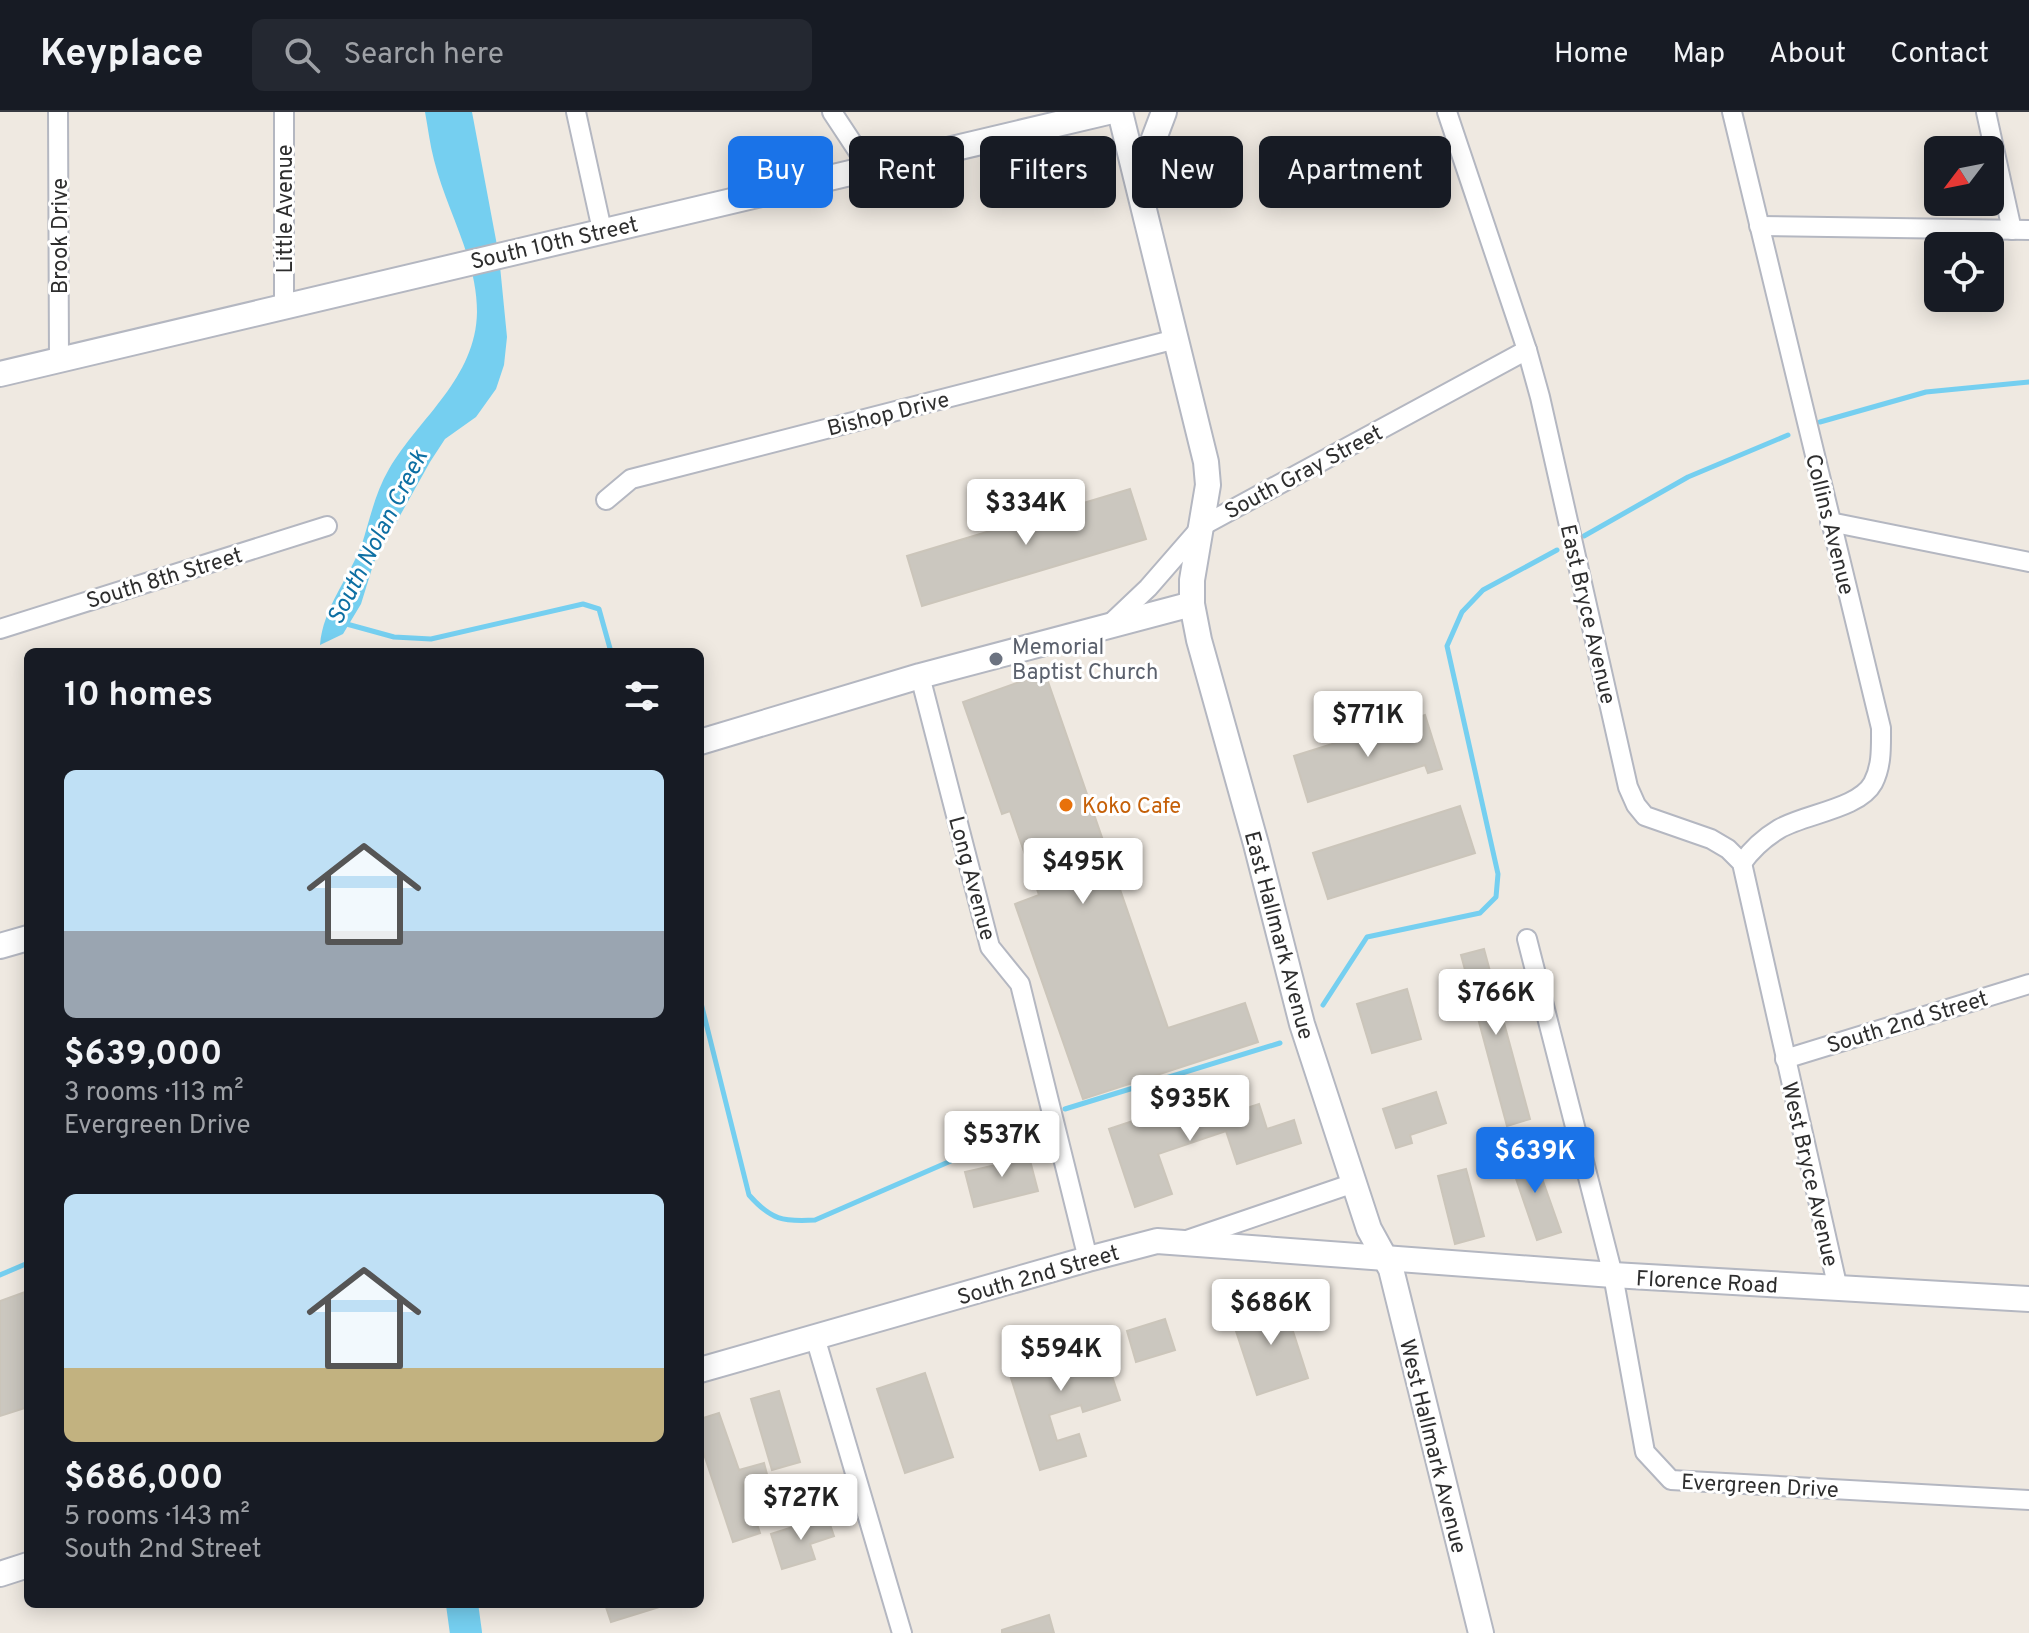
<!DOCTYPE html>
<html lang="en">
<head>
<meta charset="utf-8">
<style>
	:root { --surface:#171b24; --page:#242831; --text:#f1f3f6; --muted:#9ea1a6; --line:#363941; --accent:#1a73e8 }
	body { margin:0; font-family:Overpass,sans-serif; background:var(--page); color:var(--text); height:100vh; display:flex; flex-direction:column; font-size:30px; white-space:nowrap }
	* { box-sizing:border-box; margin:0 }
	p { font-size:26px; color:var(--muted) }
	.icon { flex:none; width:44px; height:44px; fill:none; stroke:currentColor; stroke-width:2; stroke-linecap:round; stroke-linejoin:round }
	.map { position:relative; flex:1; overflow:hidden }
	.sheet { position:absolute; left:24px; top:536px; width:680px; height:960px; display:flex; flex-direction:column; background:var(--surface); border-radius:12px; box-shadow:0 4px 20px #0003 }
	.sheet>* { flex:none }
	.banner { position:absolute; left:728px; top:24px; width:760px; height:72px; display:flex; gap:16px }
	.needle { width:52px; rotate:238deg }
	.tools { position:absolute; left:1924px; top:24px; display:grid; gap:16px }
	.tools a { display:grid; place-items:center; width:80px; height:80px; border-radius:12px; background:var(--surface); box-shadow:0 4px 20px #0003; font-size:40px }
	.price { position:absolute; translate:-50% -68px; padding:0 18px; border-radius:8px; background:#fff; color:#222; font-size:26px; line-height:52px; filter:drop-shadow(0 2px 4px #0008) }
	.price::after { content:''; position:absolute; left:50%; top:48px; width:24px; height:18px; margin-left:-12px; background:inherit; clip-path:polygon(0 0,100% 0,50% 100%) }
	.price.on { background:var(--accent); color:#fff }
	ul { padding:0; list-style:none }
	li { display:grid; align-content:center; gap:16px; height:424px; padding:0 40px }
	li span { display:grid; place-items:center; height:248px; border-radius:12px; color:#555 }
	li>.icon { margin-inline-start:auto }
	span .icon { width:144px; height:144px; fill:#fffc; stroke-width:1 }
	li b { font-size:34px }
	h2 { display:flex; justify-content:space-between; align-items:center; height:96px; padding:0 40px; font-size:34px }
	.chip { padding:0 28px; border-radius:12px; background:var(--surface); box-shadow:0 4px 20px #0003; font-size:28px; line-height:72px }
	.chip.on { background:var(--accent); color:#fff }
	header { display:flex; align-items:center; gap:48px; box-sizing:border-box; height:112px; padding:0 40px; background:var(--surface); border-bottom:2px solid var(--line) }
	header strong { font-size:38px }
	nav { display:flex; gap:44px; margin-inline-start:auto; font-size:28px }
	.search { width:560px; height:72px; background:var(--page); display:flex; align-items:center; gap:20px; box-sizing:border-box; padding:0 28px; border-radius:12px; color:var(--muted); font-size:30px }
	.map>svg:first-child { display:block }
	.water { fill:#75cff0 }
	.lines { fill:none; stroke-linecap:round; stroke-linejoin:round }
	.stream { stroke:#75cff0; stroke-width:5 }
	.river { stroke:#75cff0; stroke-width:32 }
	.building { fill:#cbc7bf; stroke:#cbc5ba; stroke-width:2 }
	.minor-casing { stroke:#b4b7c1; stroke-width:22 }
	.tertiary-casing { stroke:#b4b7c1; stroke-width:28 }
	.minor { stroke:#fff; stroke-width:18 }
	.tertiary { stroke:#fff; stroke-width:24 }
	.worship-dot { fill:#6b7280; stroke:#fff; stroke-width:3 }
	.food-dot { fill:#e8710a; stroke:#fff; stroke-width:3 }
	.labels { text-anchor:middle; stroke-width:6; stroke-linejoin:round; paint-order:stroke }
	.street-label { font-size:22px; fill:#2e2e2e; stroke:#fff }
	.worship-label { font-size:22px; fill:#5b616d; stroke:#fff; text-anchor:start }
	.food-label { font-size:22px; fill:#c56008; stroke:#fff; text-anchor:start }
	.water-label { font-size:24px; font-style:italic; fill:#0d6fa3; stroke:#fff }
</style>
</head>
<body>
<header>
<strong>Keyplace</strong>
<div class="search"><svg class="icon" aria-label="search" viewBox="0 0 24 24"><circle cx="10" cy="10" r="6"/><path d="M15 15l6 6"/></svg>Search here</div>
<nav><a>Home</a><a>Map</a><a>About</a><a>Contact</a></nav>
</header>
<div class="map">
<svg width="2029" height="1521" viewBox="0 0 2029 1521">
	<rect width="100%" height="100%" fill="#efe9e1"/>
	<path class="water" d="M425,0H472L499,144L507,225L504,253L496,277L476,305L445,327L430,350L374,450L361,492L343,522L320,533C323,496 349,466 362,432C370,407 375,381 389,357C420,305 476,266 477,200C477,146 447,100 434,48C430,33 428,16 425,0Z"/>
	<g class="lines">
		<g class="stream">
			<path d="M1820,310L1926,280L2029,270"/>
			<path d="M1584,424L1688,365L1788,323"/>
			<path d="M343,511L394,525L431,527L583,492L599,497L611,540"/>
			<path d="M700,887L749,1083C771,1108 783,1110 815,1108L1031,1014"/>
			<path d="M1323,893L1367,825L1480,801L1496,785L1498,762L1447,534L1462,500L1483,478L1557,438"/>
			<path d="M1065,997L1280,931"/>
			<path d="M0,1163L28,1151"/>
		</g>
		<path class="river" d="M462,1492L466,1521"/>
	</g>
	<g class="building">
		<path d="M1130,377L1146,427L922,494L907,444Z"/>
		<path d="M1045,561L1168,916L1245,891L1258,930L1083,987L1015,792L1039,783L1010,699L1002,702L963,590Z"/>
		<path d="M1425,603L1442,657L1428,661L1425,653L1308,690L1294,644Z"/>
		<path d="M1460,694L1475,741L1328,787L1313,741Z"/>
		<path d="M1484,837L1530,1007L1507,1014L1461,843Z"/>
		<path d="M1407,877L1421,927L1372,941L1357,892Z"/>
		<path d="M1436,980L1446,1011L1410,1023L1412,1031L1396,1036L1383,997Z"/>
		<path d="M1196,988L1204,1010L1259,992L1267,1017L1294,1008L1301,1031L1237,1052L1226,1019L1158,1042L1172,1082L1135,1095L1109,1017Z"/>
		<path d="M1027,1037L1038,1079L974,1095L965,1060L996,1053L994,1045Z"/>
		<path d="M1532,1038L1561,1120L1537,1128L1509,1046Z"/>
		<path d="M1466,1057L1484,1124L1455,1132L1438,1064Z"/>
		<path d="M28,1179V1295L0,1304V1189Z"/>
		<path d="M1292,1188L1299,1207L1290,1210L1308,1266L1257,1283L1232,1207Z"/>
		<path d="M1165,1207L1175,1238L1136,1250L1127,1219Z"/>
		<path d="M1098,1222L1120,1288L1083,1300L1081,1293L1049,1303L1057,1329L1079,1322L1086,1344L1040,1358L1005,1247L1029,1240L1030,1244Z"/>
		<path d="M925,1261L953,1345L905,1361L877,1277Z"/>
		<path d="M779,1279L800,1350L772,1358L751,1287Z"/>
		<path d="M719,1301L739,1358L764,1351L768,1366L744,1373L760,1421L733,1430L700,1330V1307Z"/>
		<path d="M827,1404L834,1424L810,1432L815,1447L782,1457L771,1422Z"/>
		<path d="M605,1492H658L659,1495L611,1510Z"/>
		<path d="M1049,1503L1054,1521H1002V1518Z"/>
	</g>
	<g class="lines">
		<defs>
			<g id="minor">
				<path d="M58,0L59,249"/>
				<path d="M284,0V195"/>
				<path d="M576,0L602,118"/>
				<path d="M832,0L869,56"/>
				<path d="M1447,0L1527,238L1540,285L1628,675L1636,693L1645,704L1711,727L1728,737L1742,751L1838,1177"/>
				<path d="M1732,0L1881,616C1881,635 1882,654 1873,671C1859,697 1804,702 1779,717C1764,726 1752,737 1742,751"/>
				<path d="M1986,0L2012,118"/>
				<path d="M1759,114L2029,118"/>
				<path d="M606,388L631,367L1176,227"/>
				<path d="M1830,410L2029,450"/>
				<path d="M1109,513L1148,476L1202,414L1527,238"/>
				<path d="M0,517L327,414"/>
				<path d="M920,564L990,835L1020,872L1088,1147"/>
				<path d="M1527,827L1613,1163L1645,1340L1671,1368L2029,1388"/>
				<path d="M1785,947L2029,872"/>
				<path d="M1184,1129L1354,1071"/>
				<path d="M815,1225L902,1521"/>
			</g>
			<g id="tertiary">
				<path d="M1120,0L1206,350L1208,373L1192,468V492L1199,528L1256,732L1302,912L1369,1117L1391,1157L1481,1521"/>
				<path d="M1147,80L1150,37L1164,0"/>
				<path d="M0,262L1108,0"/>
				<path d="M700,630L920,564L1192,492"/>
				<path d="M0,834L28,826"/>
				<path d="M700,1258L1088,1147L1157,1129L1613,1163L2029,1187"/>
				<path d="M0,1462L28,1453"/>
			</g>
		</defs>
		<use href="#minor" class="minor-casing"/>
		<use href="#tertiary" class="tertiary-casing"/>
		<use href="#minor" class="minor"/>
		<use href="#tertiary" class="tertiary"/>
	</g>
	<circle class="worship-dot" cx="996" cy="547" r="8"/>
	<circle class="food-dot" cx="1066" cy="693" r="8"/>
	<g class="labels">
		<g class="street-label">
			<text transform="translate(284 97) rotate(-90)" y="8">Little Avenue</text>
			<text transform="translate(59 124) rotate(-90)" y="8">Brook Drive</text>
			<text transform="translate(554 130) rotate(-13)" y="8">South 10th Street</text>
			<text transform="translate(888 301) rotate(-14)" y="8">Bishop Drive</text>
			<text transform="translate(1303 359) rotate(-28)" y="8">South Gray Street</text>
			<text transform="translate(1831 412) rotate(76)" y="8">Collins Avenue</text>
			<text transform="translate(164 465) rotate(-17)" y="8">South 8th Street</text>
			<text transform="translate(1589 502) rotate(77)" y="8">East Bryce Avenue</text>
			<text transform="translate(973 766) rotate(75)" y="8">Long Avenue</text>
			<text transform="translate(1280 823) rotate(75)" y="8">East Hallmark Avenue</text>
			<text transform="translate(1907 909) rotate(-17)" y="8">South 2nd Street</text>
			<text transform="translate(1811 1062) rotate(77)" y="8">West Bryce Avenue</text>
			<text transform="translate(1038 1162) rotate(-16)" y="8">South 2nd Street</text>
			<text transform="translate(1707 1169) rotate(3)" y="8">Florence Road</text>
			<text transform="translate(1434 1334) rotate(76)" y="8">West Hallmark Avenue</text>
			<text transform="translate(1760 1373) rotate(3)" y="8">Evergreen Drive</text>
		</g>
		<g class="worship-label">
			<text x="1012" y="542">Memorial<tspan x="1012" dy="25">Baptist Church</tspan></text>
		</g>
		<g class="food-label">
			<text x="1082" y="701">Koko Cafe</text>
		</g>
		<g class="water-label">
			<text transform="translate(377 425) rotate(-63)" y="8">South Nolan Creek</text>
		</g>
	</g>
</svg>
<div class="tools">
<a><svg class="needle" viewBox="-14 -14 28 28"><path d="M0-13l5 13h-10z" fill="#e53935"/><path d="M0 13l5-13h-10z" fill="#9ea1a6"/></svg></a>
<a><svg class="icon" aria-label="locate" viewBox="0 0 24 24"><circle cx="12" cy="12" r="6"/><path d="M12 2v4M12 18v4M2 12h4M18 12h4"/></svg></a>
</div>
<b class="price" style="left:1026px;top:435px">$334K</b>
<b class="price" style="left:1368px;top:647px">$771K</b>
<b class="price" style="left:1083px;top:794px">$495K</b>
<b class="price" style="left:1496px;top:925px">$766K</b>
<b class="price" style="left:1190px;top:1031px">$935K</b>
<b class="price" style="left:1002px;top:1067px">$537K</b>
<b class="price on" style="left:1535px;top:1083px">$639K</b>
<b class="price" style="left:1271px;top:1235px">$686K</b>
<b class="price" style="left:1061px;top:1281px">$594K</b>
<b class="price" style="left:801px;top:1430px">$727K</b>
<div class="banner">
<a class="chip on">Buy</a>
<a class="chip">Rent</a>
<a class="chip">Filters</a>
<a class="chip">New</a>
<a class="chip">Apartment</a>
</div>
<section class="sheet">
<h2>10 homes<svg class="icon" aria-label="filters" viewBox="0 0 24 24"><path d="M4 7h16M4 17h16"/><circle cx="9" cy="7" r="2"/><circle cx="15" cy="17" r="2"/></svg></h2>
<ul>
<li><span style="background:linear-gradient(#bfe0f5 65%,#9aa5b1 0)"><svg class="icon" aria-label="home" viewBox="0 0 24 24"><path d="M3 11l9-7 9 7M6 9v11h12V9"/></svg></span><div><b>$639,000</b><p>3 rooms · 113 m²</p><p>Evergreen Drive</p></div></li>
<li><span style="background:linear-gradient(#bfe0f5 70%,#c2b280 0)"><svg class="icon" aria-label="home" viewBox="0 0 24 24"><path d="M3 11l9-7 9 7M6 9v11h12V9"/></svg></span><div><b>$686,000</b><p>5 rooms · 143 m²</p><p>South 2nd Street</p></div></li>
</ul>
</section>
</div>
</body>
</html>
